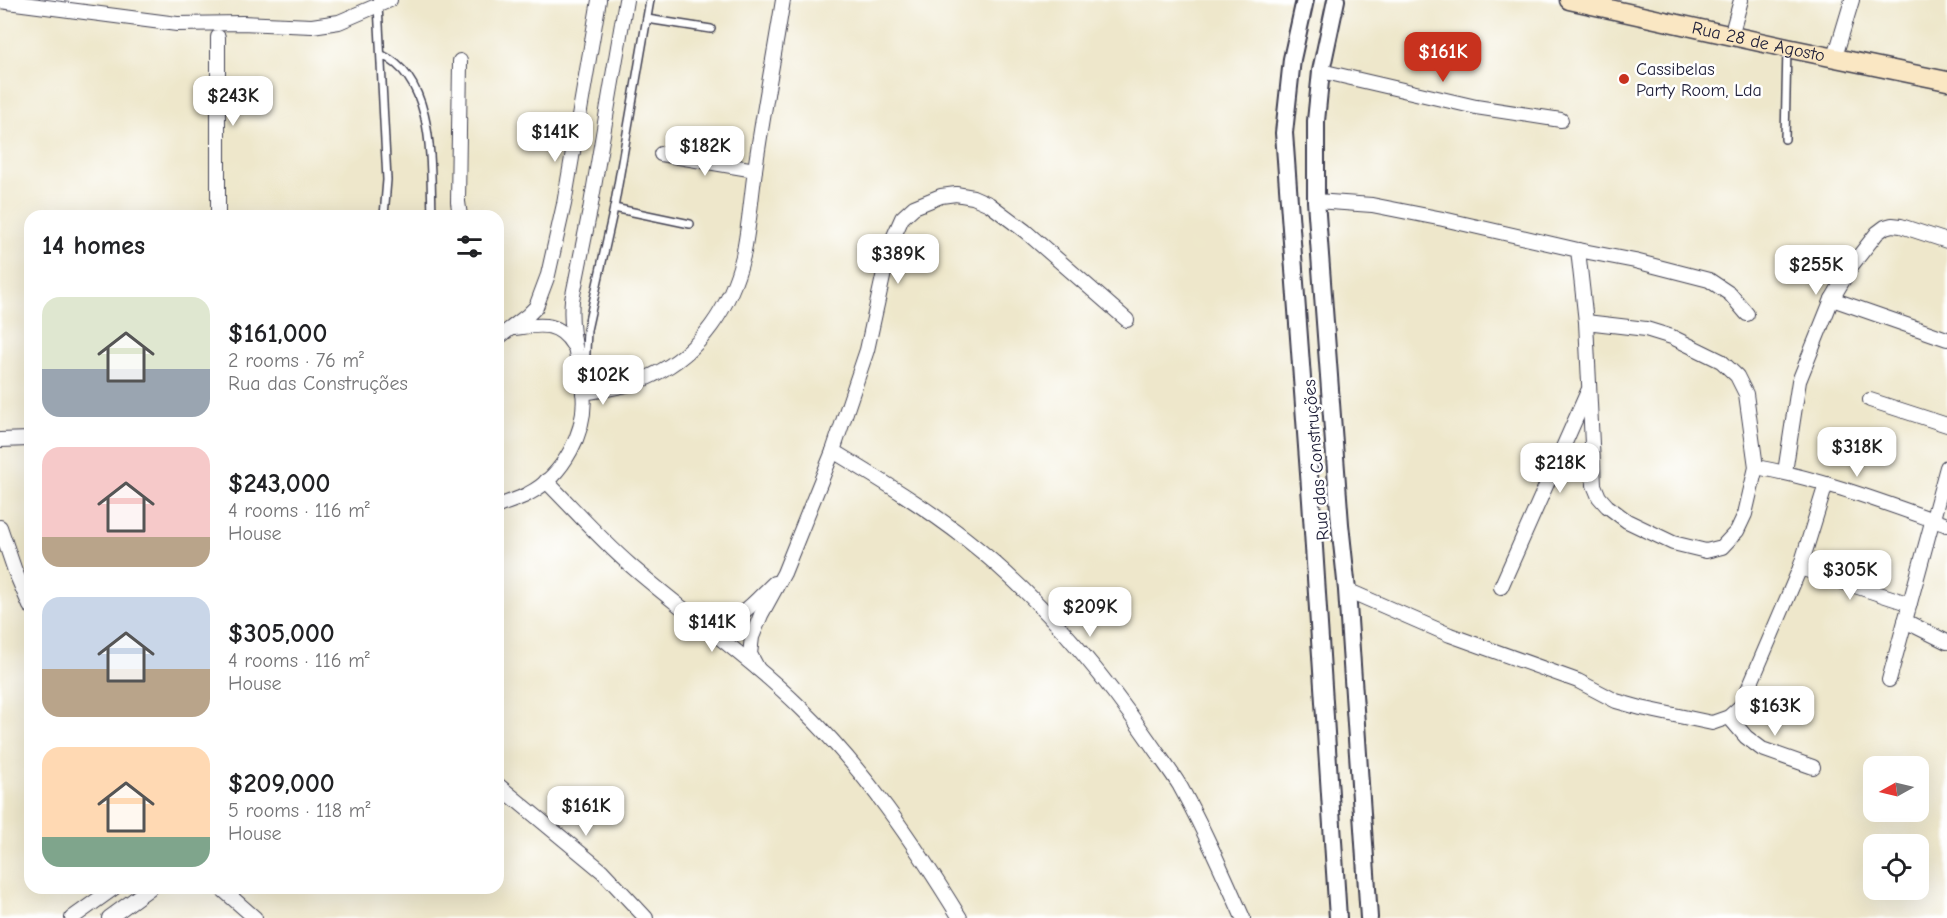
<!DOCTYPE html>
<html lang="en">
<head>
<meta charset="utf-8">
<style>
	:root { --surface:#fff; --page:#f2f2f2; --text:#202124; --muted:#757577; --accent:#c8321e }
	body { margin:0; font-family:"Comic Neue",sans-serif; background:var(--page); color:var(--text); height:100vh; display:flex; flex-direction:column; font-size:22px; white-space:nowrap }
	* { box-sizing:border-box; margin:0 }
	p { font-size:20px; color:var(--muted) }
	.icon { flex:none; width:33px; height:33px; fill:none; stroke:currentColor; stroke-width:2; stroke-linecap:round; stroke-linejoin:round }
	.map { position:relative; flex:1; overflow:hidden }
	.details { position:absolute; left:24px; top:210px; width:480px; height:684px; display:flex; flex-direction:column; background:var(--surface); border-radius:18px; box-shadow:0 6px 24px #0002 }
	.details>* { flex:none }
	.needle { width:39px; rotate:262deg }
	.fabs { position:absolute; left:1863px; top:756px; display:grid; gap:12px }
	.fabs a { display:grid; place-items:center; width:66px; height:66px; border-radius:12px; background:var(--surface); box-shadow:0 6px 24px #0002; font-size:30px }
	.price { position:absolute; translate:-50% -51px; padding:0 14px; border-radius:12px; background:#fff; color:#222; font-size:20px; line-height:39px; filter:drop-shadow(0 2px 3px #0008) }
	.price::after { content:''; position:absolute; left:50%; top:36px; width:18px; height:14px; margin-left:-9px; background:inherit; clip-path:polygon(0 0,100% 0,50% 100%) }
	.price.selected { background:var(--accent); color:#fff }
	ul { padding:0; list-style:none }
	li { display:flex; align-items:center; gap:18px; height:150px; padding:0 18px }
	li span { display:grid; place-items:center; flex:none; width:168px; height:120px; border-radius:18px; color:#555 }
	li>.icon { margin-inline-start:auto }
	span .icon { width:72px; height:72px; fill:#fffc; stroke-width:1 }
	li b { font-size:26px }
	h2 { display:flex; justify-content:space-between; align-items:center; height:72px; padding:0 18px; font-size:26px }
	.map>svg:first-child { display:block }
	.lines { fill:none; stroke-linecap:round; stroke-linejoin:round }
	.service-casing { stroke:#414051; stroke-width:10 }
	.minor-casing { stroke:#414051; stroke-width:16 }
	.tertiary-casing { stroke:#414051; stroke-width:20 }
	.secondary-casing { stroke:#414051; stroke-width:21 }
	.service { stroke:#fff; stroke-width:7 }
	.minor { stroke:#fff; stroke-width:14 }
	.tertiary { stroke:#fff; stroke-width:16 }
	.secondary { stroke:#fae7c3; stroke-width:18 }
	.poi-dot { fill:#c8321e; stroke:#fff; stroke-width:2 }
	.labels { text-anchor:middle; stroke-width:5; stroke-linejoin:round; paint-order:stroke }
	.street-label { font-size:18px; fill:#22223b; stroke:#fff }
	.poi-label { font-size:18px; fill:#22223b; stroke:#fff; text-anchor:start }
</style>
</head>
<body>
<div class="map">
<svg width="1947" height="918" viewBox="0 0 1947 918">
	<rect width="100%" height="100%" fill="#fff"/>
	<filter id="ink" filterUnits="userSpaceOnUse"><feTurbulence type="fractalNoise" baseFrequency=".0167" numOctaves="2"/><feDisplacementMap in="SourceGraphic" scale="12" xChannelSelector="R" yChannelSelector="G"/><feConvolveMatrix kernelMatrix="1 2 1 2 8 2 1 2 1" color-interpolation-filters="sRGB"/></filter>
	<filter id="wash" filterUnits="userSpaceOnUse"><feTurbulence type="fractalNoise" baseFrequency=".008" numOctaves="4" result="noise"/><feDisplacementMap in="SourceGraphic" scale="24" xChannelSelector="R" yChannelSelector="G"/><feGaussianBlur stdDeviation="1.35" result="paint"/><feColorMatrix in="noise" values="0 0 0 0 0 0 0 0 0 0 0 0 0 0 0 0 0 1.4 0 .05"/><feComposite in="paint" operator="in"/></filter>
	<g filter="url(#wash)">
		<rect width="100%" height="100%" fill="#eee7cb"/>
	</g>
	<g filter="url(#ink)">
		<g class="lines">
			<defs>
				<g id="service">
					<path d="M378,5L387,180L384,216"/>
					<path d="M647,19L711,29"/>
					<path d="M382,55C436,80 430,165 432,216"/>
					<path d="M1785,139L1787,48"/>
					<path d="M614,208L690,224"/>
					<path d="M585,372L587,330L614,208L650,0"/>
				</g>
				<g id="minor">
					<path d="M0,1L177,24L242,23L312,26L339,22L390,0"/>
					<path d="M1731,36L1741,0"/>
					<path d="M1835,57L1852,0"/>
					<path d="M1321,71L1476,107L1561,120"/>
					<path d="M661,154L755,170"/>
					<path d="M1316,201L1372,205L1443,219L1578,250L1586,322L1594,485L1599,497L1607,506L1627,521L1673,543L1706,551L1722,547L1737,531L1745,514L1756,467L1746,394L1737,376L1721,361L1672,337L1646,329L1586,322"/>
					<path d="M218,216V37"/>
					<path d="M460,216L458,202L460,61"/>
					<path d="M1578,250L1635,261L1709,280L1730,294L1747,314"/>
					<path d="M1832,299L1947,339"/>
					<path d="M514,328C539,325 558,320 573,345"/>
					<path d="M498,338L528,315L536,307L548,275L564,204L599,0"/>
					<path d="M583,393C607,389 632,386 653,375C701,352 731,306 743,256C749,228 751,199 755,170C763,113 774,57 783,0"/>
					<path d="M1870,400L1947,425"/>
					<path d="M0,440L30,439"/>
					<path d="M833,451C879,479 924,506 966,539C1037,595 1098,667 1149,741C1159,756 1171,771 1180,786C1204,829 1223,873 1243,918"/>
					<path d="M1756,467C1822,479 1885,503 1947,525"/>
					<path d="M1785,472L1799,381L1832,299L1852,265L1877,233L1885,227L1892,225L1901,226L1947,241"/>
					<path d="M546,481C574,509 600,539 630,565C686,614 748,656 801,708C864,769 914,843 960,918"/>
					<path d="M498,506C508,502 519,499 528,494C563,476 588,431 583,391C579,360 569,332 572,300L590,210L626,0"/>
					<path d="M0,527L15,571L30,606"/>
					<path d="M1800,568L1910,604"/>
					<path d="M1501,587L1588,391"/>
					<path d="M1347,590L1450,635L1578,681L1616,701L1641,708L1712,723L1729,717L1741,706L1800,568L1826,484"/>
					<path d="M698,617C704,619 710,623 716,623C740,622 758,598 774,583"/>
					<path d="M1905,621L1947,642"/>
					<path d="M758,669L750,654L752,637L761,615L784,573L833,451L867,350L890,245L902,218L914,207L941,196L956,194L973,197L989,204L1025,231L1127,320"/>
					<path d="M1889,680L1947,467"/>
					<path d="M1729,717L1746,737L1762,749L1813,767"/>
					<path d="M498,785L602,871L646,918"/>
					<path d="M221,888L255,918"/>
					<path d="M72,918L114,888"/>
					<path d="M109,918L150,888"/>
				</g>
				<g id="tertiary">
					<path d="M1305,0L1292,59L1284,133L1311,501L1338,918"/>
					<path d="M1336,0L1321,71L1316,121V201L1340,524L1347,590L1369,918"/>
				</g>
				<g id="secondary">
					<path id="s1" d="M1569,0L1787,48L1947,81"/>
				</g>
			</defs>
			<use href="#service" class="service-casing"/>
			<use href="#minor" class="minor-casing"/>
			<use href="#tertiary" class="tertiary-casing"/>
			<use href="#secondary" class="secondary-casing"/>
			<use href="#service" class="service"/>
			<use href="#minor" class="minor"/>
			<use href="#tertiary" class="tertiary"/>
			<use href="#secondary" class="secondary"/>
		</g>
	</g>
	<circle class="poi-dot" cx="1624" cy="79" r="6"/>
	<g class="labels">
		<g class="street-label">
			<text dy="6" stroke="none"><textPath href="#s1" startOffset="194">Rua 28 de Agosto</textPath></text>
			<text transform="translate(1316 460) rotate(-95)" y="6">Rua das Construções</text>
		</g>
		<g class="poi-label">
			<text x="1636" y="75">Cassibelas<tspan x="1636" dy="21">Party Room, Lda</tspan></text>
		</g>
	</g>
</svg>
<div class="fabs">
<a><svg class="needle" viewBox="-14 -14 28 28"><path d="M0-13l5 13h-10z" fill="#e53935"/><path d="M0 13l5-13h-10z" fill="#757577"/></svg></a>
<a><svg class="icon" aria-label="locate" viewBox="0 0 24 24"><circle cx="12" cy="12" r="6"/><path d="M12 2v4M12 18v4M2 12h4M18 12h4"/></svg></a>
</div>
<b class="price selected" style="left:1443px;top:83px">$161K</b>
<b class="price" style="left:233px;top:127px">$243K</b>
<b class="price" style="left:555px;top:163px">$141K</b>
<b class="price" style="left:705px;top:177px">$182K</b>
<b class="price" style="left:898px;top:285px">$389K</b>
<b class="price" style="left:1816px;top:296px">$255K</b>
<b class="price" style="left:603px;top:406px">$102K</b>
<b class="price" style="left:1857px;top:478px">$318K</b>
<b class="price" style="left:1560px;top:494px">$218K</b>
<b class="price" style="left:1850px;top:601px">$305K</b>
<b class="price" style="left:1090px;top:638px">$209K</b>
<b class="price" style="left:712px;top:653px">$141K</b>
<b class="price" style="left:1775px;top:737px">$163K</b>
<b class="price" style="left:586px;top:837px">$161K</b>
<section class="details">
<h2>14 homes<svg class="icon" aria-label="filters" viewBox="0 0 24 24"><path d="M4 7h16M4 17h16"/><circle cx="9" cy="7" r="2"/><circle cx="15" cy="17" r="2"/></svg></h2>
<ul>
<li><span style="background:linear-gradient(#dfe7d0 60%,#9aa5b1 0)"><svg class="icon" aria-label="home" viewBox="0 0 24 24"><path d="M3 11l9-7 9 7M6 9v11h12V9"/></svg></span><div><b>$161,000</b><p>2 rooms · 76 m²</p><p>Rua das Construções</p></div></li>
<li><span style="background:linear-gradient(#f6c9c9 75%,#b9a48a 0)"><svg class="icon" aria-label="home" viewBox="0 0 24 24"><path d="M3 11l9-7 9 7M6 9v11h12V9"/></svg></span><div><b>$243,000</b><p>4 rooms · 116 m²</p><p>House</p></div></li>
<li><span style="background:linear-gradient(#c9d6e8 60%,#b9a48a 0)"><svg class="icon" aria-label="home" viewBox="0 0 24 24"><path d="M3 11l9-7 9 7M6 9v11h12V9"/></svg></span><div><b>$305,000</b><p>4 rooms · 116 m²</p><p>House</p></div></li>
<li><span style="background:linear-gradient(#ffd9b3 75%,#7fa58c 0)"><svg class="icon" aria-label="home" viewBox="0 0 24 24"><path d="M3 11l9-7 9 7M6 9v11h12V9"/></svg></span><div><b>$209,000</b><p>5 rooms · 118 m²</p><p>House</p></div></li>
</ul>
</section>
</div>
</body>
</html>
